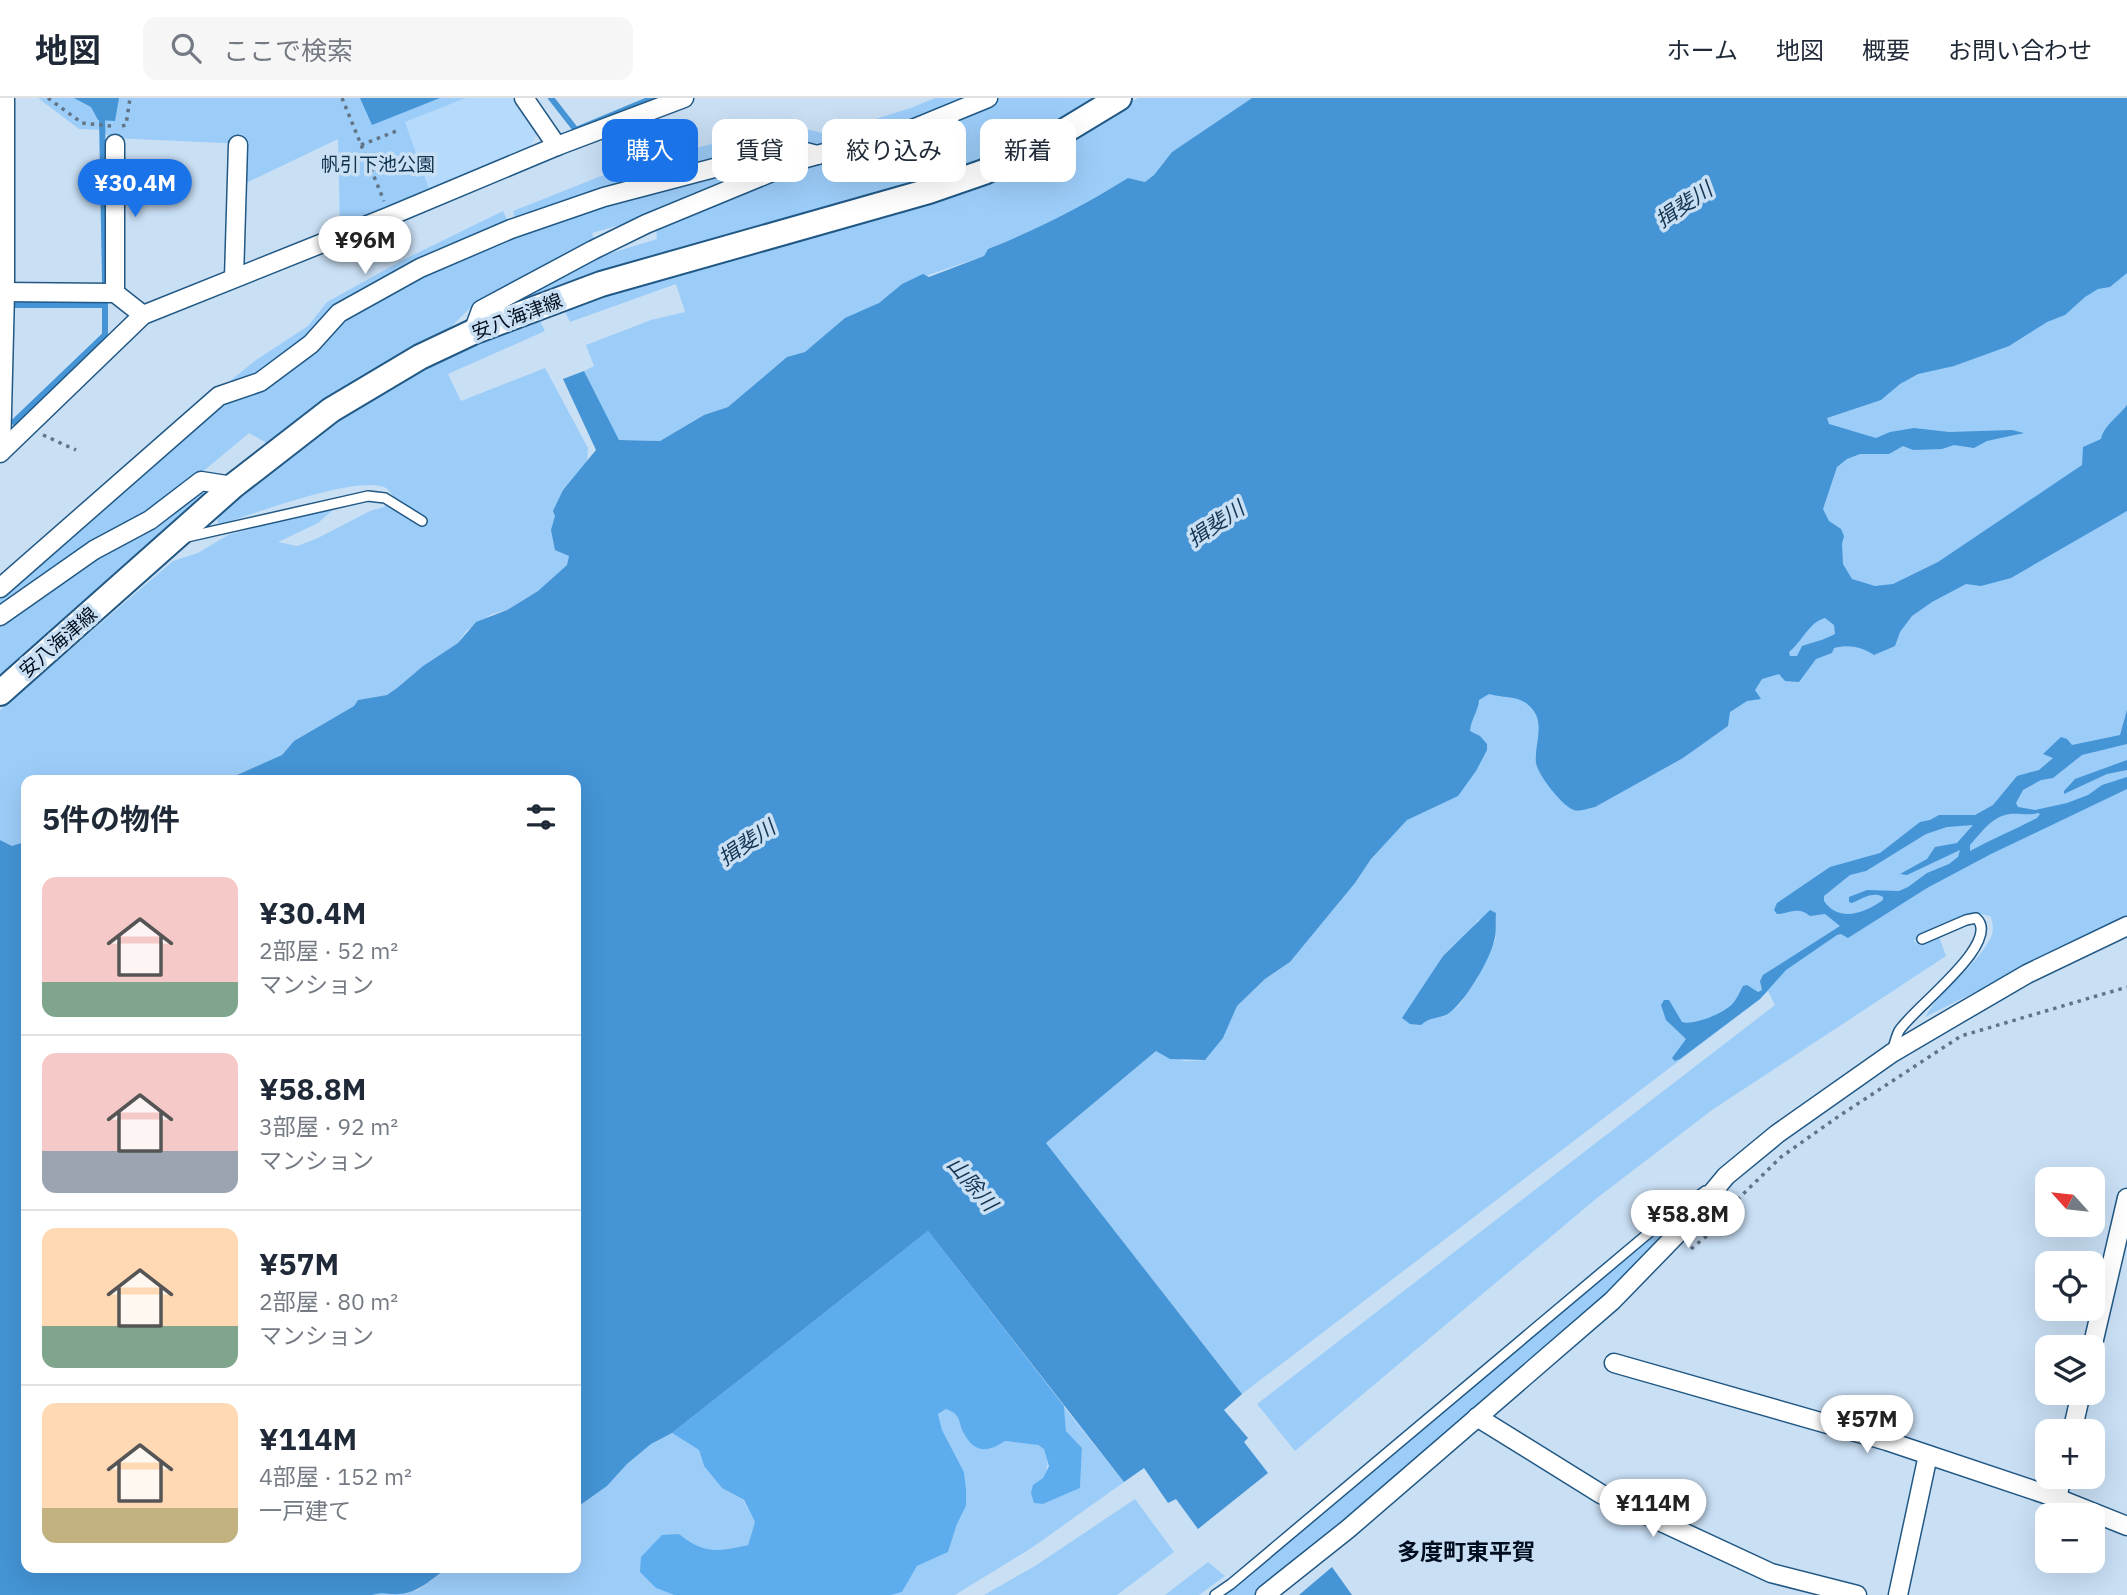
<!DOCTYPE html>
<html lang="ja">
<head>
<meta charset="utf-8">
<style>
	:root { --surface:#fff; --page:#f6f6f7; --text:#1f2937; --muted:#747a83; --line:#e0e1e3; --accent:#1a73e8 }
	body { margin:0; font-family:"IBM Plex Sans","Noto Sans JP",sans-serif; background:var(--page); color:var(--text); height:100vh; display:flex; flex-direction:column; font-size:26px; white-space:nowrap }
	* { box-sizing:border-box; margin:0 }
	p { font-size:23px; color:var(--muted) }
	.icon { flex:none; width:38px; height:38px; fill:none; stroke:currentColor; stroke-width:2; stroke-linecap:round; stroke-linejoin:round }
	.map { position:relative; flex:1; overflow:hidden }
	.side { position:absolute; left:21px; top:677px; width:560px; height:798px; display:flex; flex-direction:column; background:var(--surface); border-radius:14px; box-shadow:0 7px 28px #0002 }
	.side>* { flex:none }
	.guide { position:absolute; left:602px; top:21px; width:665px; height:63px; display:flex; gap:14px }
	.needle { width:46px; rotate:297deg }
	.fabs { position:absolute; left:2035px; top:1069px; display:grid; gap:14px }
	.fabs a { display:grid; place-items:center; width:70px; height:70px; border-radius:14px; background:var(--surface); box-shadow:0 7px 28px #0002; font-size:35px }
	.price { position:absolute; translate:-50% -60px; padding:0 16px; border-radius:24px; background:#fff; color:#222; font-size:23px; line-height:46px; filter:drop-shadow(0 2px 4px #0008) }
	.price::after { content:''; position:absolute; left:50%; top:42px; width:21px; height:16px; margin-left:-10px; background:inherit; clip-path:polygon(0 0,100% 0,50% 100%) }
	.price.selected { background:var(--accent); color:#fff }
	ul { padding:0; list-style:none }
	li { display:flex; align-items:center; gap:21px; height:175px; padding:0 21px }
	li+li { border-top:2px solid var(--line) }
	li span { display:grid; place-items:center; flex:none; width:196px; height:140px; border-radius:14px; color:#555 }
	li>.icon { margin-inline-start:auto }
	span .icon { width:84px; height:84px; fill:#fffc; stroke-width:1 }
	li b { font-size:30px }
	h2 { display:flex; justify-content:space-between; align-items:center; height:84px; padding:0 21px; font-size:30px }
	.tag { padding:0 24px; border-radius:14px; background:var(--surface); box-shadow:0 7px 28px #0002; font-size:24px; line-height:63px }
	.tag.selected { background:var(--accent); color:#fff }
	header { display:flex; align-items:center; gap:42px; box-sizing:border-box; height:98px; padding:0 35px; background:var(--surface); border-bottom:2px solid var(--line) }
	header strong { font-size:33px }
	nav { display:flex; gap:38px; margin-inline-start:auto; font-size:24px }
	.search { width:490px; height:63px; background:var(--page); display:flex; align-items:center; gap:18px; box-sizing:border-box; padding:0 24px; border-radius:14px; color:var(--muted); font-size:26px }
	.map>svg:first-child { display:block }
	.built { fill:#b5dafb }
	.green { fill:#9ccdf9; fill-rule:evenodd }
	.forest { fill:#5cacee }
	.water { fill:#4494d6; fill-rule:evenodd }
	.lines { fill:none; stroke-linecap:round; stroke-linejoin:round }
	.stream { stroke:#4494d6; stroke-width:6 }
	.service-casing { stroke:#215884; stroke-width:12 }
	.minor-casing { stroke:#215884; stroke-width:21 }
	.secondary-casing { stroke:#215884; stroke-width:28 }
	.path { stroke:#627486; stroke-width:3.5; stroke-dasharray:3.5 5; stroke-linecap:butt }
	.service { stroke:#fff; stroke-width:9 }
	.minor { stroke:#fff; stroke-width:18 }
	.secondary { stroke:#fff; stroke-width:24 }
	.labels { text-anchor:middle; stroke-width:7; stroke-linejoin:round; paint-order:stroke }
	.park-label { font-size:19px; fill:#11334e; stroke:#c9dff4 }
	.street-label { font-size:19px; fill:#000d1e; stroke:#c9dff4 }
	.water-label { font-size:21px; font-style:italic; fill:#153652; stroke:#c9dff4 }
	.quarter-label { font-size:23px; font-weight:bold; fill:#000d1e; stroke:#c9dff4 }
</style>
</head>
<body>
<header>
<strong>地図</strong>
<div class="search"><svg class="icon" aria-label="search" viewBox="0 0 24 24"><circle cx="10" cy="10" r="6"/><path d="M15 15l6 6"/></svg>ここで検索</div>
<nav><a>ホーム</a><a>地図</a><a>概要</a><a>お問い合わせ</a></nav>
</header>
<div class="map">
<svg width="2127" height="1497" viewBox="0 0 2127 1497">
	<rect width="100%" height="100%" fill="#c9dff4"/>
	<path class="built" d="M466,0H514L537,35L530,50L429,91L405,24Z"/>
	<g class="green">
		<path d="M38,0H466L405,24L429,91L340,130L338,41L244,86L246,46L112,40L99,32L79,31Z"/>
		<path d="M935,0H970L911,24L822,50L794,43L419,167L257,281L219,292L256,262L308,228L327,204L403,162L503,113L508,123L515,120L513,113L634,65L789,27L827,36L911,10Z"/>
		<path d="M999,0H1098L1038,35L967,67L759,129L520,205L518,201L595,160L657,141L656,132L801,68L960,18Z"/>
		<path d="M1138,0H1252L1172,54L1154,77L1145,84L1128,80C1083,108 1038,131 988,151L984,158L902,186L879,205L825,238L805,254L787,259L728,309L704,317L660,343L619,342L584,273L594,268L586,247L651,222L685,214L676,186L570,224L563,209L893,116L984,85Z"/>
		<path d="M795,58L662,115L592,135L595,145L473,207L441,239L270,347L249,335L158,411L0,510V500L224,305L338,224L421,178L485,151L601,107Z"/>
		<path d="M2127,159V819L1925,919C1942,890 1974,871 1990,841C1994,834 1993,827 1991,819C1971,807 1934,833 1914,843L1919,847L1939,839L1946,858L1712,1012L1597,1100L1295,1353L1257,1306L1775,907L1768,893L1760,901L1242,1296L1046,1045L1156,953L1185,963L1205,962L1223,940L1237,908L1265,881L1290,864L1355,785L1371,761L1448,618L1802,327ZM1495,815L1496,840L1477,881L1459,907L1445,918L1427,921L1421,893L1443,858L1453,848L1465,839L1478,822Z"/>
		<path d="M538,219L545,233L448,276L461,303L545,270L588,350L587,365L563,392L555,418L564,454L569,458L567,467L538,493L507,512L492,516L467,532L458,545L423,568L397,590L387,597L358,602L354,608L294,643L282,657L228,681L216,682H26V739L21,745L12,748L0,742V612L173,463L198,455L228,437L329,409L335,410L318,425L278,444L297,448L318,440L370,413L384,409L393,398C393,397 386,390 386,390C359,376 251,417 221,426L217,424L219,417L335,323L418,272Z"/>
		<path d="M202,395L210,397L0,581V527L97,458L151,429Z"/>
		<path d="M1682,1113L1686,1117L1616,1193L1346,1425L1256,1497H1224L1333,1408Z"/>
		<path d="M1064,1309L1124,1384L1033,1449L955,1497H891L902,1494L917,1468L948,1454L957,1426L966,1408V1390L964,1374L942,1332L938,1316L946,1311C950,1313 954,1314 956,1317C960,1321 960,1329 963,1334C973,1354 986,1356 1005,1343C1015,1344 1030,1343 1039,1348C1059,1356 1039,1391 1034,1405L1043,1406L1080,1390L1082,1350L1066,1333Z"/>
		<path d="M672,1335L699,1352L704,1368L722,1390L743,1402L755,1424L748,1447C717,1454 704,1456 679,1436L656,1490L674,1497H372L383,1493L399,1496L418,1492L448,1470H576V1410L607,1388L627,1366L651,1346Z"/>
		<path d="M1135,1401L1174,1454L1117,1497H984L1035,1468Z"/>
		<path d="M1208,1464L1225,1478L1199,1497H1165Z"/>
	</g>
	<path class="forest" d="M928,1133L1064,1308L1066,1333L1082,1350L1080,1390L1043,1406L1034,1405L1031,1395L1033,1387L1043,1380L1049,1368L1044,1351L1038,1347L1005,1343C986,1356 973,1354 963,1334C960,1329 960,1321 956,1317C954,1314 950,1313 946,1311L938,1316L942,1332L964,1374L966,1390V1408L957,1426L948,1454L917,1468L902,1494L891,1497H674L656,1490L640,1474L641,1459L662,1437L679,1436C704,1456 717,1454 748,1447L755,1424L744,1402L722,1390L704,1368L699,1352L672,1335Z"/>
	<g class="water">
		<path d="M74,0H119L115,23L98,22L91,9Z"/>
		<path d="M360,0H440L372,27Z"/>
		<path d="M1252,0H2127V175L2110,189L2098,191L2085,199L2065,217L2047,224L2009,248L1954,268L1918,276L1900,286L1881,302L1827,320L1829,326L1876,340L1890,334L1914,330L1949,334L2012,332L2024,335L1987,343L1974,350L1954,347L1942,351L1913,352L1903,348L1889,356H1860L1847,361L1837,369L1823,411L1829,423L1841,431L1844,438L1842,446L1843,466L1852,481L1875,488L1893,486L1938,464L2082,367L2083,349L2101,341C2104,327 2119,318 2127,307V413L2011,480L1981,488L1966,486L1932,504L1912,518L1900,534L1895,548L1874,557C1862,549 1849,546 1834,550L1832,555L1816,561L1799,584L1785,583L1779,576L1762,581L1755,592L1761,601L1747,603L1730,614L1728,628L1683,660L1595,709C1589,710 1580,714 1574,712C1562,708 1538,677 1536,665C1534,648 1545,627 1533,612C1521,596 1506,601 1489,596L1479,602C1478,614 1471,621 1470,633L1480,638L1487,646V652L1476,673L1458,698L1407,722L1371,761L1355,785L1290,864L1265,881L1237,908L1223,940L1205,962L1170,961L1156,953L1046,1045L1242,1296L1224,1312L1248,1340L1244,1344L1268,1375L1198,1431L1176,1401L1168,1405L1144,1370L1124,1384L928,1133L672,1335L651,1346L627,1366L607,1388L576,1410V682H216L228,681L282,657L294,643L354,608L358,602L387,597L397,590L423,568L458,545L476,524L507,512L538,493L567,467L569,458L555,452L551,432L555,418L553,413L563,392L596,352L563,281L584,273L619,342L660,343L704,317L728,309L787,259L805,254L845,220L879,205L902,186L923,176L929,179L984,158L988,151C1038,131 1083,108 1128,80L1145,84L1154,77L1172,54ZM1825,520L1834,527L1835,536C1824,542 1814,544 1802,548L1797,558H1790L1789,554C1802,544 1809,524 1825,520Z"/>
		<path d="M2127,612V646L2082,657L2053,680L2041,682L2023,692L2016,705L2018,709L2035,712L2067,705L2088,697L2102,687L2127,679V691L1991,756L1927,790L1848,840L1841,836L1837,837L1786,872L1760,901L1680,961L1675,963L1672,960L1686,941L1666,922L1661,907L1664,902H1669L1682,924C1694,928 1727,914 1734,904C1738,899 1740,893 1743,888L1747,887L1758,894L1762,892L1760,883L1763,877L1840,828L1825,816L1810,818C1798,808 1791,815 1777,816L1774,812L1777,805L1830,769L1880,755L1920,724L1930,722L1939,717H1975L1993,707L2017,678L2039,672L2053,660L2043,656L2061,639L2067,641L2072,647L2120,637ZM2038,715L2040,716L2037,720C2015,732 1992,741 1970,753V747C1981,735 1992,718 2010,716C2020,715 2028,718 2038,715ZM1973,727L1957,745L1935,749L1927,761L1900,776L1907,777L1960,752L1958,759L1949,766L1927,775L1908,789L1899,793L1867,792L1849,799V804L1852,805C1862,801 1873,793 1883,799V802C1865,815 1839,825 1824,803V798L1850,777L1866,773L1926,736L1947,729Z"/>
		<path d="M2127,662V672L2107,676L2064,696V693L2075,681Z"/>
		<path d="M26,739V1470H448C432,1480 419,1495 399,1496C388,1497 385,1493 372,1497H0V742L12,748L21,745Z"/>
		<path d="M1490,812L1496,815C1495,824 1497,835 1494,843C1490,862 1463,908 1446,917C1437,921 1429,919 1421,927L1410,926L1402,920L1443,858Z"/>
		<path d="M1332,1469L1352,1497H1299Z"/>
	</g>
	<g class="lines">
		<g class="stream">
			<path d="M551,0L576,32L653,0"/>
			<path d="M102,18L105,184"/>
			<path d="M12,207H105"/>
			<path d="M14,324L105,237V206"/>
		</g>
		<defs>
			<g id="service">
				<path d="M187,439L368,398L385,400L422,423"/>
				<path d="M1892,954C1894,947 1896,939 1899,933C1911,912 2004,844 1976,820L1966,822L1922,841"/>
				<path d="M1215,1497L1231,1486L1651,1133L1705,1093"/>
			</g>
			<g id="minor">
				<path d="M524,0L557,48"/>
				<path d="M115,46V195"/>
				<path d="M234,180L238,47"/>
				<path d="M0,194L115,195L143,217"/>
				<path d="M473,234L481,212L593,152L646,126L806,60L910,32L988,0"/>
				<path d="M1,354L5,194V0"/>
				<path d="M0,355L143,217L390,118L557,48L684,0"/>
				<path d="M0,490L219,298L260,284L311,246L339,215L420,170L511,131L604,99L790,50L817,57"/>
				<path d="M0,518L94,452L150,422L201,383L233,388"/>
				<path d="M2092,1250L2127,1100"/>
				<path d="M1614,1265L1887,1343L2057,1400L2127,1428"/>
				<path d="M1477,1319L1601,1396L1771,1475L1857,1497"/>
				<path d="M2072,1334L2081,1295"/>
				<path d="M2057,1400L2062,1379"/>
				<path d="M1265,1497L1348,1431L1612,1203L1682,1131L1726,1078L1777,1036L1892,955L1960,915L2027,876L2127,828"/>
				<path d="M1898,1497L1928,1357"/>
			</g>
			<path id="secondary" d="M0,595L233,388L331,312L420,259L473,234L601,186L929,93L984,74L1043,46L1119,0"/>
		</defs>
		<use href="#service" class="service-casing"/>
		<use href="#minor" class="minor-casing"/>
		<use href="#secondary" class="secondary-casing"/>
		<g class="path">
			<path d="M48,0L82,25L111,28"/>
			<path d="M342,0L384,103"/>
			<path d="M122,28L126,27L130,0"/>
			<path d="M361,47L399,32"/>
			<path d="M43,337L76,352"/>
			<path d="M1691,1151L1710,1135L1734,1105L1781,1059L1839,1018L1961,938L2127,889"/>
		</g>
		<use href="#service" class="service"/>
		<use href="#minor" class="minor"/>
		<use href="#secondary" class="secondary"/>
	</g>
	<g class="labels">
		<g class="park-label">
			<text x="378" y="73">帆引下池公園</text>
		</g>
		<g class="street-label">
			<text transform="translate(517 218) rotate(-21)" y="7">安八海津線</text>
			<text transform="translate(58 544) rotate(-41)" y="7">安八海津線</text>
		</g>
		<g class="water-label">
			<text transform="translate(1684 107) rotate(-34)" y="7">揖斐川</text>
			<text transform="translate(1216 426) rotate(-34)" y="7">揖斐川</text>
			<text transform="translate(747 745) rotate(-34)" y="7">揖斐川</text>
			<text transform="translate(972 1086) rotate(49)" y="7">山除川</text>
		</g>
		<g class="quarter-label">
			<text x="1466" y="1462">多度町東平賀</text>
		</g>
	</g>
</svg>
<div class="fabs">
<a><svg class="needle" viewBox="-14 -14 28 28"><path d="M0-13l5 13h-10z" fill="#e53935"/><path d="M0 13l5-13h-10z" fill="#747a83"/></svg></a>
<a><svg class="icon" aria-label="locate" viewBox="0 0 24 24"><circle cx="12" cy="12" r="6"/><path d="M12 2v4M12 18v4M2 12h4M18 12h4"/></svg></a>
<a><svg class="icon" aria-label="layers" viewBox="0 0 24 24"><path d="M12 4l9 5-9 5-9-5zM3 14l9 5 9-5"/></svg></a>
<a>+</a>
<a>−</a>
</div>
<b class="price selected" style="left:135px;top:121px">¥30.4M</b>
<b class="price" style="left:365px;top:178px">¥96M</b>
<b class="price" style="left:1688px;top:1152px">¥58.8M</b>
<b class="price" style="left:1867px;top:1357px">¥57M</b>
<b class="price" style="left:1653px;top:1441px">¥114M</b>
<div class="guide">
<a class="tag selected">購入</a>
<a class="tag">賃貸</a>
<a class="tag">絞り込み</a>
<a class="tag">新着</a>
</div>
<section class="side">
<h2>5件の物件<svg class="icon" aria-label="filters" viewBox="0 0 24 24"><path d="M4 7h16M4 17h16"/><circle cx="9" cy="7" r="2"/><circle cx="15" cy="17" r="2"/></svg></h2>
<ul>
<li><span style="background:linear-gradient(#f6c9c9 75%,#7fa58c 0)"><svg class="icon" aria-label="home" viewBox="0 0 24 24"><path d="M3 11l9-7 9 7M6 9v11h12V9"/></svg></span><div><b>¥30.4M</b><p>2部屋 · 52 m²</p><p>マンション</p></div></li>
<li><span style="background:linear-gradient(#f6c9c9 70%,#9aa5b1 0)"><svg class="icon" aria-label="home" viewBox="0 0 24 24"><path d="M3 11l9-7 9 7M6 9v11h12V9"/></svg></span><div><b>¥58.8M</b><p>3部屋 · 92 m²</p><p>マンション</p></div></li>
<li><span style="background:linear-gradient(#ffd9b3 70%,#7fa58c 0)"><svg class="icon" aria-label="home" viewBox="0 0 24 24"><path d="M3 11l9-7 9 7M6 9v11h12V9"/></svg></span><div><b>¥57M</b><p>2部屋 · 80 m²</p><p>マンション</p></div></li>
<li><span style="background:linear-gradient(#ffd9b3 75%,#c2b280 0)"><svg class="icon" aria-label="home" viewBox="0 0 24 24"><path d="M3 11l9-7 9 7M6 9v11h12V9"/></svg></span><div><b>¥114M</b><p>4部屋 · 152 m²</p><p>一戸建て</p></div></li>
</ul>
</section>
</div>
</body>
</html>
